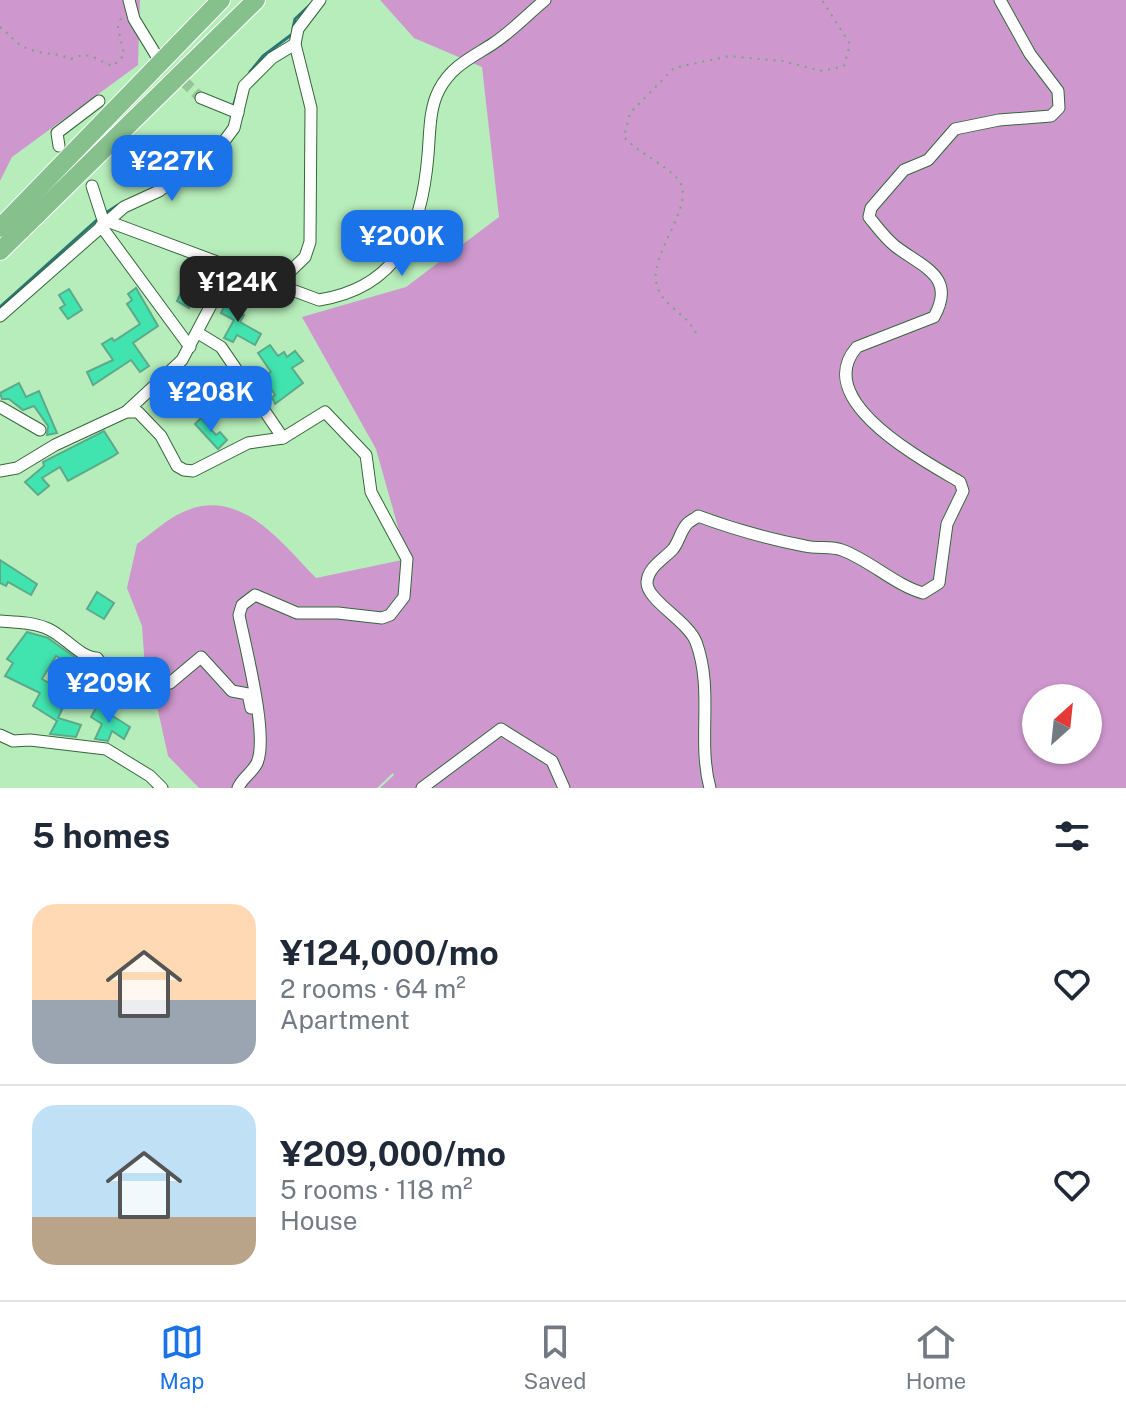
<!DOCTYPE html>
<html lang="en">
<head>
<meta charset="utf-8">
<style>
	:root { --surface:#fff; --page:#f6f6f7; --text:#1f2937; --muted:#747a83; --line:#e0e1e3; --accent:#1a73e8 }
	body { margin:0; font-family:"Public Sans",sans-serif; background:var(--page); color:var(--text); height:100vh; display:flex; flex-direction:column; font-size:30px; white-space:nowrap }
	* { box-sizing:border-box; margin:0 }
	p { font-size:26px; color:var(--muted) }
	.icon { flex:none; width:44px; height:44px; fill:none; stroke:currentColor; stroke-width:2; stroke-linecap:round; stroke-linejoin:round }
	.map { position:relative; height:788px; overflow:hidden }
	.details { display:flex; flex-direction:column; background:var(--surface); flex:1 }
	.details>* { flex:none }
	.needle { width:52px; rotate:27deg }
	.buttons { position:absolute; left:1022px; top:684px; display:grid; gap:16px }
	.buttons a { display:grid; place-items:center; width:80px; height:80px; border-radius:50%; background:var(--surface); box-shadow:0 2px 6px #0004; font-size:40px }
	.price { position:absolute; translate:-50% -68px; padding:0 18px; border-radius:16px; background:var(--accent); color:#fff; font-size:26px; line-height:52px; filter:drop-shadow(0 2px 4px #0008) }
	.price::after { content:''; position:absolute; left:50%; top:48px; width:24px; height:18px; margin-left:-12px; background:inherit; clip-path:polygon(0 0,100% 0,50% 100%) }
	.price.on { background:#222; color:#fff }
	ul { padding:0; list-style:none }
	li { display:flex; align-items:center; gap:24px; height:200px; padding:0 32px }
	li+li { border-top:2px solid var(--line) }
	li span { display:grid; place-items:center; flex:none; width:224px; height:160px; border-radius:24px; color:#555 }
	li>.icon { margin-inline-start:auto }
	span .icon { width:96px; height:96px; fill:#fffc; stroke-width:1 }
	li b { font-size:34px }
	h2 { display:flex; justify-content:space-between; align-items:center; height:96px; padding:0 32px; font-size:34px }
	.dock { display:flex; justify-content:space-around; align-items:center; height:112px; border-top:2px solid var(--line); background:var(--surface); font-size:22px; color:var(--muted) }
	.dock a { display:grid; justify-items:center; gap:4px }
	.dock .on { color:var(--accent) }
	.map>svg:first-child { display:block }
	.green { fill:#ce98ce; fill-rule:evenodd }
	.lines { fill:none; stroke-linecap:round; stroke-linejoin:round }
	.stream { stroke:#2a7679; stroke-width:3 }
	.building { fill:#41e4af; stroke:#5da98b; stroke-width:2; fill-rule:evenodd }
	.minor-tunnel { stroke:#95c598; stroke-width:11; stroke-dasharray:11 5.5; stroke-linecap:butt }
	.minor-casing { stroke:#35673b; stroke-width:13 }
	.trunk-casing { stroke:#fff; stroke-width:20 }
	.path { stroke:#7aa47d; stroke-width:2; stroke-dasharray:2 6; stroke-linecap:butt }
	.minor { stroke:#fff; stroke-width:11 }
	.trunk { stroke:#86c08c; stroke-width:18 }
</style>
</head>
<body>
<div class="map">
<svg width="1126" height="788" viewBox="0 0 1126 788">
	<rect width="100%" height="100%" fill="#b7edba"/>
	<g class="green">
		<path d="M0,0H140L138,65L12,157L0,181Z"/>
		<path d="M380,0H1126V788H380L394,775L393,773L377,788H199L168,756L155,697H147L142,626L127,588L137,544C151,534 167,519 183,512C240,486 281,542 316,578L407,559L376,449L302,317L406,287L499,217L482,67L414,38ZM1036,698H1088V750H1036Z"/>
	</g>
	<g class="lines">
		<g class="stream">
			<path d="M293,28L295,19L312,3"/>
			<path d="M250,72L263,56L291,35"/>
			<path d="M233,107L239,88"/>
			<path d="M104,214L118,205"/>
			<path d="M0,307L98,219"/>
		</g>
	</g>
	<g class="building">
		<path d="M190,273L202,280L189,308L177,301Z"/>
		<path d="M136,288L158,326L133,343L149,366L140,372L131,360L93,385L87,372L113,360L102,344L112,338L114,341L140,324L127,304L132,300L128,294Z"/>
		<path d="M69,289L82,310L68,319L60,308L65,305L59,295Z"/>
		<path d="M228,298L241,305L237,312L244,315L240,322L261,334L255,345L237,335L233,342L224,338L234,320L221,313Z"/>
		<path d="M270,345L278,356L284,352L287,357L295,351L303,361L292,368L303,383L275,404L272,397L275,395L263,376L271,372L258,353Z"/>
		<path d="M186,368L192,373L179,398L166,389Z"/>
		<path d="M19,383L26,397L39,391L57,433L47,435L48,426L34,406L23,410L9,399H2L0,393Z"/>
		<path d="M201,418L216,435L220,432L227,440L218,449L195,424Z"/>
		<path d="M104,431L118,453L112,457L68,481L60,467L42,478L49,486L38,495L25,482L44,466L43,462Z"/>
		<path d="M0,560L37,584L31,595L8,582L6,586L0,583Z"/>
		<path d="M97,592L114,603L104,619L87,609Z"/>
		<path d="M27,632L48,638L80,661L92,666L113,686L108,692L80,674L71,690L89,696L86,707L66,701L58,718L81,725L76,737L50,734L57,721L33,706L40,693L5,676L13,663L7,659ZM56,656L69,664L56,687L42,679Z"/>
		<path d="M97,706L130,727L124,739L112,731L108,741L95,739L102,724L91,717Z"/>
	</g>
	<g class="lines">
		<path class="minor-tunnel" d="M159,58L201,98"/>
		<defs>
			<g id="minor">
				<path d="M129,0L134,19L156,55"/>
				<path d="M201,98L238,113"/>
				<path d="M59,146L57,133L99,101"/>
				<path d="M92,186L104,223"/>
				<path d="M107,221L319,300C400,287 422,228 428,155C430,133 429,109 439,90C452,65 473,57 494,43C512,31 528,14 545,0"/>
				<path d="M101,226L190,347"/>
				<path d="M276,285L305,257L310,242L311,108L295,44L298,29L320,0"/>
				<path d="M0,316L124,207L159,191L222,144L234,128L244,86L272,58L295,44"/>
				<path d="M198,333L221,347L283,438"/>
				<path d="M0,407L40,430"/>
				<path d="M126,412L182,360L230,269"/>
				<path d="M0,471L17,468L55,445L126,412H138L161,436L177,466L184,470L193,471L248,443L283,438L325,412L366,455L371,492L407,559L404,597L390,615L382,618L338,613H297L255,595L242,605L239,615C245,646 269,736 257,763C252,773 242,778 238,788"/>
				<path d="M0,621C15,622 32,622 46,628C63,634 80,658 97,658L106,670L133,690L170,683L201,657L232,691L248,694L251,708"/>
				<path d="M0,735L13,741L30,740L106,749L150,776L162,788"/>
				<path d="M422,788L501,729L552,761L564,788"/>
				<path d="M710,788C697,741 714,690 696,642C688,621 646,600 647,582C648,567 664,559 673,549C679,542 681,529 688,523C691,520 695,519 698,516C733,529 769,539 805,546C817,549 831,546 842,550C871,561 895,585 923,593L939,583L947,524L963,491L960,482C923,460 810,400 857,347L934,317C957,276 922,267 895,246C885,238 877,227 869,217L871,208L904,170L928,160L955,129L999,120L1051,116L1059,108L1058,91L1030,54L1000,0"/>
			</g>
			<g id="trunk">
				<path d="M0,228L221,0"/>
				<path d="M0,251L256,0"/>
			</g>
		</defs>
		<use href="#minor" class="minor-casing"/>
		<use href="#trunk" class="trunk-casing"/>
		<g class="path">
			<path d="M0,27C9,33 15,43 26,48C41,55 56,52 71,59C89,50 96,60 113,66L124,55L118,27L122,15"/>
			<path d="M696,333C687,313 659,305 656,281C651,250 699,202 677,178C664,164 640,154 624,137L630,113L674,68L729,56L782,61L823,71L844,66L850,44L822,0"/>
		</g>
		<use href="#minor" class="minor"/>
		<use href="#trunk" class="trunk"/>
	</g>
</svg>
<div class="buttons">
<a><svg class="needle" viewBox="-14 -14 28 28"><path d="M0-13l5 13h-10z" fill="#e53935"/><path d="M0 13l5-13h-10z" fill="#747a83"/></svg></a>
</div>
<b class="price" style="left:172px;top:203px">¥227K</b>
<b class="price" style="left:402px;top:278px">¥200K</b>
<b class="price on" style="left:238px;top:324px">¥124K</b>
<b class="price" style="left:211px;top:434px">¥208K</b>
<b class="price" style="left:109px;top:725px">¥209K</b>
</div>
<section class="details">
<h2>5 homes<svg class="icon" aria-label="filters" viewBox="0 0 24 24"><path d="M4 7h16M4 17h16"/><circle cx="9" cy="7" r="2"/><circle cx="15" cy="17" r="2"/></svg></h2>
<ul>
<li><span style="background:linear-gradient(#ffd9b3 60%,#9aa5b1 0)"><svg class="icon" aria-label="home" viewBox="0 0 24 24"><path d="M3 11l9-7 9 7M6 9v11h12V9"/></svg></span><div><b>¥124,000/mo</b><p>2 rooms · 64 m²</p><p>Apartment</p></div><svg class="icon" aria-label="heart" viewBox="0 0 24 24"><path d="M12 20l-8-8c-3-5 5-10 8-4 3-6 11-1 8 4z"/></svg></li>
<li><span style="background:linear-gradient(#bfe0f5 70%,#b9a48a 0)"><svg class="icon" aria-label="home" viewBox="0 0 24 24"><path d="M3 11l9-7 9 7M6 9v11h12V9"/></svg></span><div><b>¥209,000/mo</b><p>5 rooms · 118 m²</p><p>House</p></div><svg class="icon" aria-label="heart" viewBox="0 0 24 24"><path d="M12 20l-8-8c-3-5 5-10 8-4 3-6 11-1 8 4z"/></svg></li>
</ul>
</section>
<nav class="dock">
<a class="on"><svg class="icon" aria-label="map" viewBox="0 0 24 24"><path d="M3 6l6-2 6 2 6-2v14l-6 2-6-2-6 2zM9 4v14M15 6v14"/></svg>Map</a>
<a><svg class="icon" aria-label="saved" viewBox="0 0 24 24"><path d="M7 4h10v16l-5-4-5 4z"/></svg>Saved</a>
<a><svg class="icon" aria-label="home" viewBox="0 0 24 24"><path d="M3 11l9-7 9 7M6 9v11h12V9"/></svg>Home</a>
</nav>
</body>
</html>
